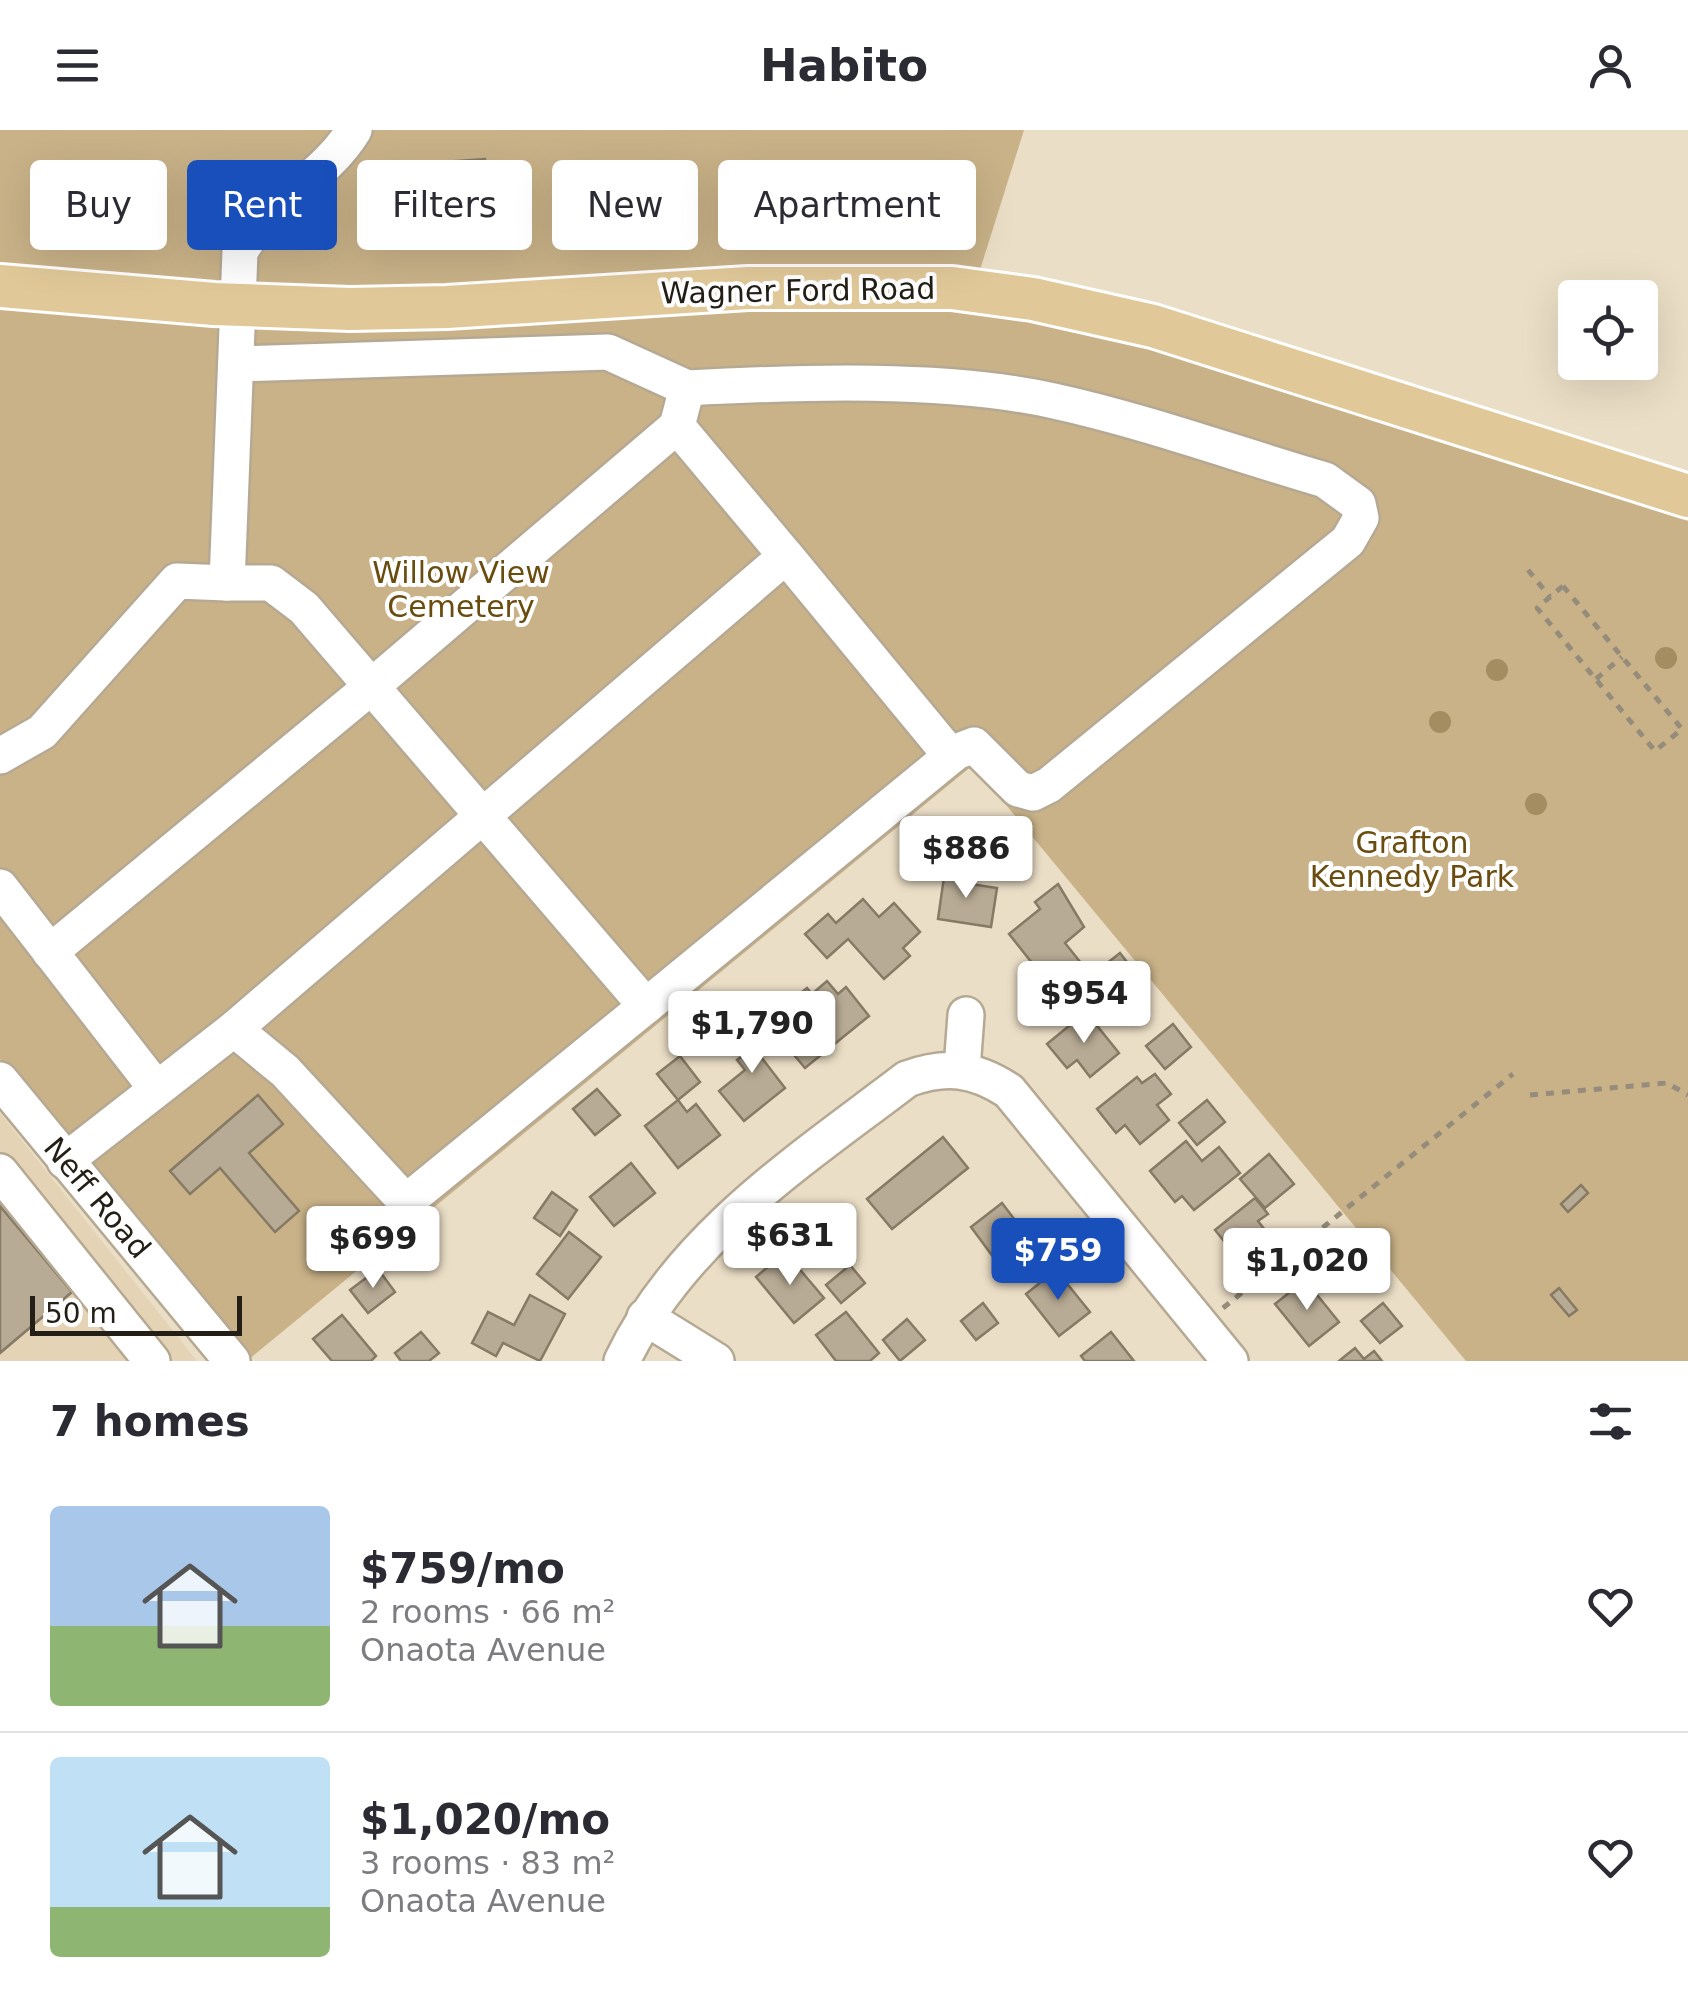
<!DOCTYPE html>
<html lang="en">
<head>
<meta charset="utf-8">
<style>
	:root { --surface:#fff; --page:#f7f7f7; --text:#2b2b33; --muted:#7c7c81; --line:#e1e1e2; --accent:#184fbb }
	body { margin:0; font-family:"DejaVu Sans",sans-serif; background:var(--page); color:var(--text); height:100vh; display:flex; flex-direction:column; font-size:38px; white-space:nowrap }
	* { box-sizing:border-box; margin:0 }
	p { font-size:32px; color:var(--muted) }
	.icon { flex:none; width:55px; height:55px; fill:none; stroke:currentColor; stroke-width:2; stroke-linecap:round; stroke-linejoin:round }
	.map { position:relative; height:1231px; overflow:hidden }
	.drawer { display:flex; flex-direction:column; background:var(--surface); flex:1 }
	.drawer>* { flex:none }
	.top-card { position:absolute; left:30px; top:30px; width:1000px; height:90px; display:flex; gap:20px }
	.controls { position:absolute; left:1558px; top:150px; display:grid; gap:20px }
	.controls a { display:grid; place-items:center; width:100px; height:100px; border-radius:10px; background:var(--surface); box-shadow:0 10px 40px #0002; font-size:50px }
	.scale { position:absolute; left:30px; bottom:25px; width:212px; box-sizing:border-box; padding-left:10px; border:5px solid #241f16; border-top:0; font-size:28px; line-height:35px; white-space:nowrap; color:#241f16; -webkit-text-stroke:8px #fff; paint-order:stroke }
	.price { position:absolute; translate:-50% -85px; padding:0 22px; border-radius:10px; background:#fff; color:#222; font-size:32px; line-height:65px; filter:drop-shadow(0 2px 5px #0008) }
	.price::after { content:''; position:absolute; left:50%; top:60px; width:30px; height:22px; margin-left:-15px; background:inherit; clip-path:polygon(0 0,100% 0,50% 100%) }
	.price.current { background:var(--accent); color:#fff }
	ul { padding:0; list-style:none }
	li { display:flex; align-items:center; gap:30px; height:250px; padding:0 50px }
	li+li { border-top:2px solid var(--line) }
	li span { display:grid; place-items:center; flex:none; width:280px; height:200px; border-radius:10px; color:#555 }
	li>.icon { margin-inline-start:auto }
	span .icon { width:120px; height:120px; fill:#fffc; stroke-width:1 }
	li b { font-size:42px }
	h2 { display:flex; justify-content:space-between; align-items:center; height:120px; padding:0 50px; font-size:42px }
	.pill { padding:0 35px; border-radius:10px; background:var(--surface); box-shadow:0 10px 40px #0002; font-size:35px; line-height:90px }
	.pill.current { background:var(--accent); color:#fff }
	header { display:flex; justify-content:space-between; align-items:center; height:130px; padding:0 50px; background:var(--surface); font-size:45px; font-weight:700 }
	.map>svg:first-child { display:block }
	.built { fill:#e4d3b5 }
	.green { fill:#c9b288 }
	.building { fill:#b8ab95; stroke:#867a65; stroke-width:2.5 }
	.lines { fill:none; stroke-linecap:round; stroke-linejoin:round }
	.minor-casing { stroke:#b6a993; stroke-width:40 }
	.major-casing { stroke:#fff; stroke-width:48 }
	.path { stroke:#968c7b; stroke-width:5; stroke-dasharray:8 8; stroke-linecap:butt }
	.minor { stroke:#fff; stroke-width:35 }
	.major { stroke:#e0c898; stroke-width:42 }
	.tree { fill:#a48e61 }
	.labels { text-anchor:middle; stroke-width:8; stroke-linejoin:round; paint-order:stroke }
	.street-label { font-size:30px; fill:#241f16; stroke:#fff }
	.park-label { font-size:30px; fill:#694c0e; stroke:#fff }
</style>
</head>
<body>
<header><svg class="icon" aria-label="menu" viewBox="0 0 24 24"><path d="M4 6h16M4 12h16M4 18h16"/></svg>Habito<svg class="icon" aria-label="person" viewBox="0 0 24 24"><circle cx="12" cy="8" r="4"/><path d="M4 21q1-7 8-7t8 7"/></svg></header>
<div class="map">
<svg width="1688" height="1231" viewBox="0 0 1688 1231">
	<rect width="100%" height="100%" fill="#ebdec6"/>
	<path class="built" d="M0,983L197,1231H0Z"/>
	<path class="green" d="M0,0H1024L968,178L1022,187L1231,239L1688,391V1231H1466L973,635L248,1230L0,929Z"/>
	<g class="building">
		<path d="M485,29L489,81L450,84L452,108L391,113L385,36Z"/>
		<path d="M945,740L966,742L964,753L997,758L991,797L938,789Z"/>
		<path d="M1058,754L1084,797L1065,813L1085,838L1055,862L1009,804L1040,779L1035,772Z"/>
		<path d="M863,769L879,787L894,773L920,802L903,818L910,826L884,849L848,809L827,828L805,804L828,784L836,793Z"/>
		<path d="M1120,823L1137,845L1110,867L1092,845Z"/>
		<path d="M827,851L838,864L846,857L869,886L805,938L779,907L803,888L790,872L807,858L812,864Z"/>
		<path d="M1086,882L1119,923L1090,947L1077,930L1067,938L1047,914Z"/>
		<path d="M754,890L772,912L758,923L785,958L744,991L719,961L745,940L737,930L751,919L738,903Z"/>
		<path d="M1173,894L1191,917L1165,939L1146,916Z"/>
		<path d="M680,926L700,952L678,970L657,944Z"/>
		<path d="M1155,944L1171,964L1157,975L1169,990L1140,1014L1125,995L1116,1003L1097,979L1137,947L1142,953Z"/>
		<path d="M597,959L620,985L595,1005L573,979Z"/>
		<path d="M258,965L283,994L249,1023L299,1081L275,1102L220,1038L190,1064L170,1041Z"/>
		<path d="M678,970L687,982L696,974L720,1005L678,1038L645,996Z"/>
		<path d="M1207,970L1225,992L1197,1015L1179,993Z"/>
		<path d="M943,1007L968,1038L892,1099L867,1069Z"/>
		<path d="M1186,1011L1202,1031L1219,1017L1240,1043L1194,1080L1182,1066L1175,1072L1150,1041Z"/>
		<path d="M1269,1024L1294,1054L1265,1078L1240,1049Z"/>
		<path d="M631,1033L655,1063L614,1096L590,1067Z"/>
		<path d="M1581,1055L1588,1063L1568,1082L1561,1074Z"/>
		<path d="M552,1062L577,1080L560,1106L534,1088Z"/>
		<path d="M1255,1068L1268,1084L1258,1091L1279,1118L1249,1142L1215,1100Z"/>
		<path d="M1002,1073L1037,1119L1005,1143L971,1097Z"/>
		<path d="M0,1076L72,1162L0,1223Z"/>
		<path d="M569,1102L601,1127L568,1169L537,1144Z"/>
		<path d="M785,1122L824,1168L794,1193L756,1147Z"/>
		<path d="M850,1135L865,1153L841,1173L826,1155Z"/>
		<path d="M378,1139L395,1162L368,1183L350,1160Z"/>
		<path d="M1056,1140L1090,1182L1059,1206L1026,1164Z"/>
		<path d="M1305,1150L1339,1192L1309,1216L1275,1174Z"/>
		<path d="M1559,1158L1577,1180L1569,1186L1551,1165Z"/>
		<path d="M530,1165L565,1184L540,1231L503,1213L496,1226L472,1213L488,1182L514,1195Z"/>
		<path d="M983,1173L998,1193L976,1210L961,1191Z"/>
		<path d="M1383,1173L1402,1196L1380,1213L1361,1191Z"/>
		<path d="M846,1182L879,1223L870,1231H836L816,1205Z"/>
		<path d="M342,1185L376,1226L371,1231H332L313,1209Z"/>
		<path d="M907,1189L925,1210L900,1231L883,1210Z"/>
		<path d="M421,1202L439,1223L429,1231H401L395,1223Z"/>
		<path d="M1111,1202L1134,1231H1085L1081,1226Z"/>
		<path d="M1355,1218L1364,1229L1374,1221L1382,1231H1339Z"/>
	</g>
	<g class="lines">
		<defs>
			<g id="minor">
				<path d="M236,234L608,222L687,258"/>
				<path d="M786,426L951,626"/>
				<path d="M0,626L42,602L177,451L227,453L240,122C268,72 324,49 354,0"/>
				<path d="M0,757L156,958"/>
				<path d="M50,822L372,556L677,296"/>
				<path d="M234,899L786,426L677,296L687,258C798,252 947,247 1054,271C1145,291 1236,324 1325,350L1358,374L1361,388L1348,411L1049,655L1033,663L1018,659L974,615L956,622L646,876"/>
				<path d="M962,939L966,885"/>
				<path d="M0,950L232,1231"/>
				<path d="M65,1031L234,899L285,941L406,1072L646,876L304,478L271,453H227"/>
				<path d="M0,1042L152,1231"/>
				<path d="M645,1187L716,1231"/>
				<path d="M622,1231C681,1107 801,1030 907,949C946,935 974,938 1009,961L1230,1231"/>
			</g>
			<path id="major" d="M0,156L214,174L350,179L447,177L748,158H952L1033,169L1153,196L1688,366"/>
		</defs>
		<use href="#minor" class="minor-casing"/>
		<use href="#major" class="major-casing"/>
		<g class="path">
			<path d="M1528,440L1550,467"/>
			<path d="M1563,456L1682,599L1655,621L1537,478Z"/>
			<path d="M1596,549L1622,527"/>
			<path d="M1530,965L1667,953L1688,965"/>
			<path d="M1223,1178L1513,944"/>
		</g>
		<use href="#minor" class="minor"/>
		<use href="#major" class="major"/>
	</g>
	<g class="tree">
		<circle cx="1666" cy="528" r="11"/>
		<circle cx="1497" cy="540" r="11"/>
		<circle cx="1440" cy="592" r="11"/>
		<circle cx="1536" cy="674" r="11"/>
	</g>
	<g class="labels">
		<g class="street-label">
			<text transform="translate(798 161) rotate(-1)" y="10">Wagner Ford Road</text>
			<text transform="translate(97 1068) rotate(50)" y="10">Neff Road</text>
		</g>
		<g class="park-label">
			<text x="461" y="453">Willow View<tspan x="461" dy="34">Cemetery</tspan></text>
			<text x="1412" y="723">Grafton<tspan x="1412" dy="34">Kennedy Park</tspan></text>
		</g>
	</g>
</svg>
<div class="controls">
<a><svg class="icon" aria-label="locate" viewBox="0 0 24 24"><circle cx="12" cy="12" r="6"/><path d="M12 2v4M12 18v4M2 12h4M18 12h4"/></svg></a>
</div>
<div class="scale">50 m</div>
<b class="price" style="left:966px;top:771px">$886</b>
<b class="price" style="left:1084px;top:916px">$954</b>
<b class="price" style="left:752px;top:946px">$1,790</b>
<b class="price" style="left:790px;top:1158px">$631</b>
<b class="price" style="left:373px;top:1161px">$699</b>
<b class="price current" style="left:1058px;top:1173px">$759</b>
<b class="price" style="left:1307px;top:1183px">$1,020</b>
<div class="top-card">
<a class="pill">Buy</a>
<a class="pill current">Rent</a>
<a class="pill">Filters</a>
<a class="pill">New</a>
<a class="pill">Apartment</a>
</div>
</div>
<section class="drawer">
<h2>7 homes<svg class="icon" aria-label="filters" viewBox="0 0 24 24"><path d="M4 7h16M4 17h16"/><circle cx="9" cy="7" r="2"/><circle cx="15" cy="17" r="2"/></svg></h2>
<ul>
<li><span style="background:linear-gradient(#a9c7e8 60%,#8fb573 0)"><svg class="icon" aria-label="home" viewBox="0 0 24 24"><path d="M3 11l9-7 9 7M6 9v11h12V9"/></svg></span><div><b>$759/mo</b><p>2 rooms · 66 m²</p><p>Onaota Avenue</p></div><svg class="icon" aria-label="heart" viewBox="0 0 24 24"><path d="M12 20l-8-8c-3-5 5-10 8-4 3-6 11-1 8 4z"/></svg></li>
<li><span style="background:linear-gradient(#bfe0f5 75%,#8fb573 0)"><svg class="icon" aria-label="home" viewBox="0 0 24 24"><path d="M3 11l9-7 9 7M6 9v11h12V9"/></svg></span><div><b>$1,020/mo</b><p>3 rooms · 83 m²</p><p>Onaota Avenue</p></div><svg class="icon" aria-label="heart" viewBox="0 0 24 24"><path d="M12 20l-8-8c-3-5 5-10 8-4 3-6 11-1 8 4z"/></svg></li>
</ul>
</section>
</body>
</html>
